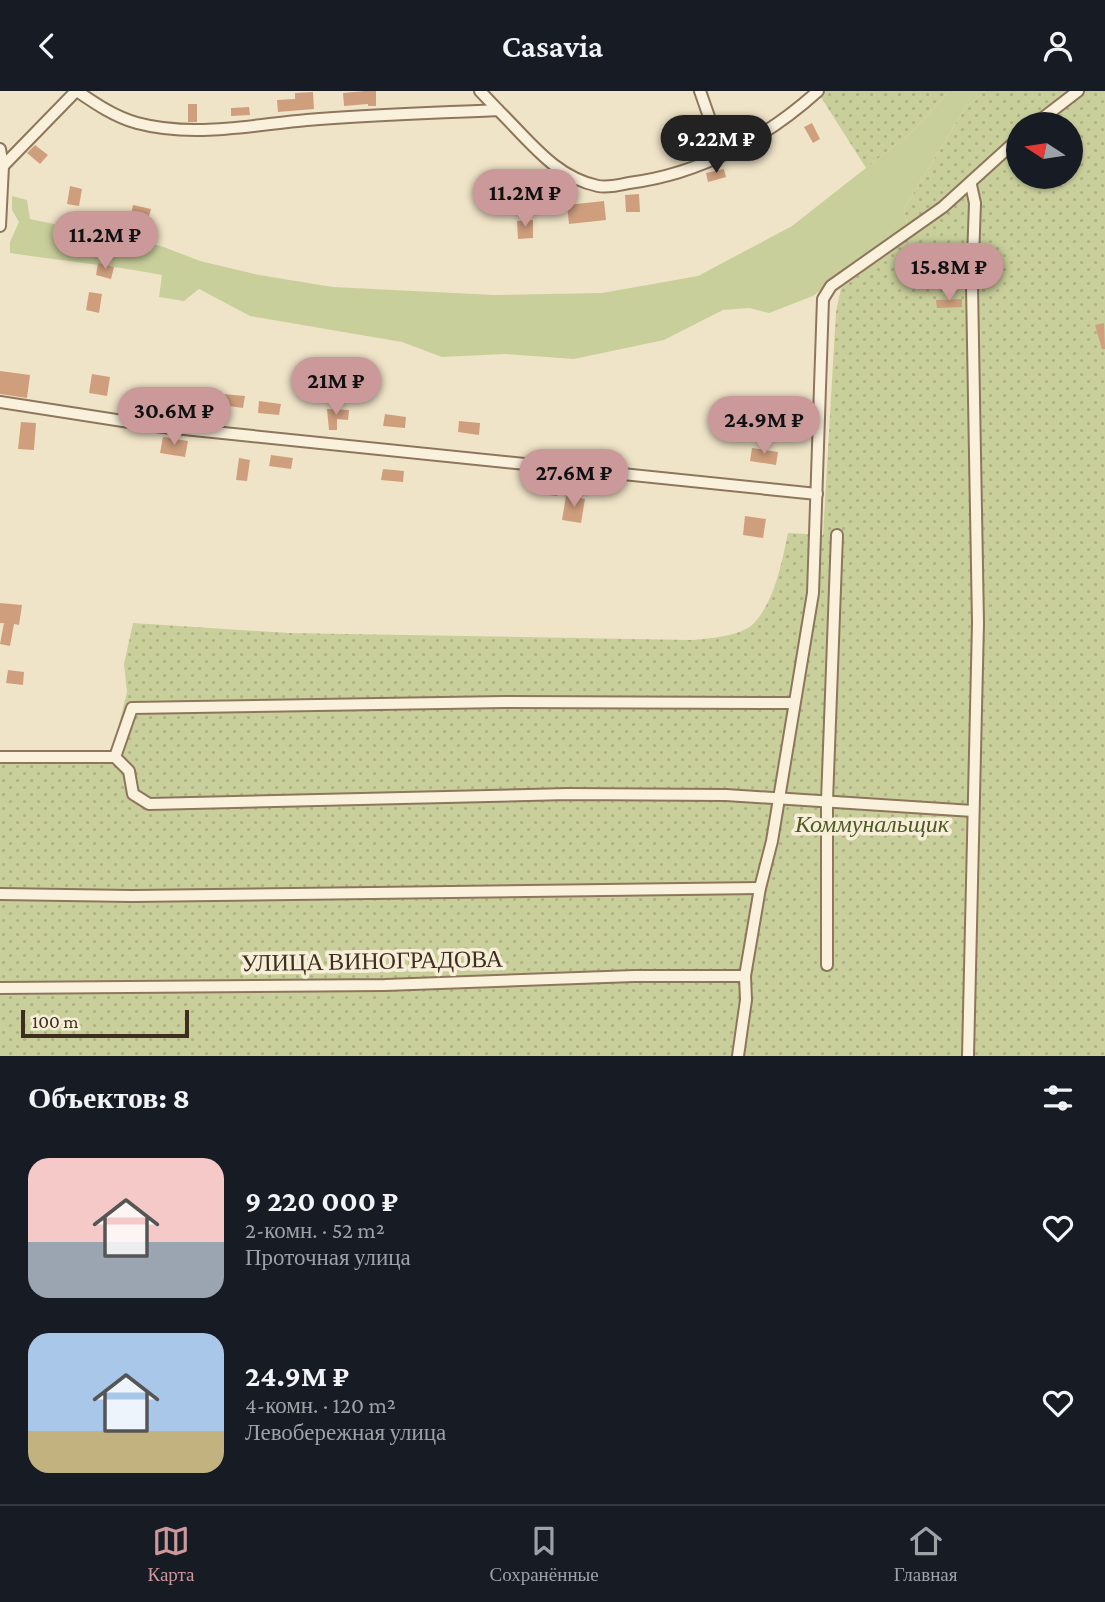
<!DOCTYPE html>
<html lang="ru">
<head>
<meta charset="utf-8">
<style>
	:root { --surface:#171b24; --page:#20242c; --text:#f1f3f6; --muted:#9ea1a6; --line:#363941; --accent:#cc999b }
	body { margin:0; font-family:"Crimson Pro",serif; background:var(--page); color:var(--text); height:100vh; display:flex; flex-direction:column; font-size:26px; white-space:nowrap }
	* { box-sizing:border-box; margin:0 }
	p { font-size:23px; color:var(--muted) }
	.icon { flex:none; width:38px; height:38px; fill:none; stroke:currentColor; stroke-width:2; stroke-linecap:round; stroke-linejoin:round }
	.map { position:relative; height:965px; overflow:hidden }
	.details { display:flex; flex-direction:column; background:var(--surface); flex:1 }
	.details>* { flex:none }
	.needle { width:46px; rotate:282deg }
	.fabs { position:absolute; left:1006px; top:21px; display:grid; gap:14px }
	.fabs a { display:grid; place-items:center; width:77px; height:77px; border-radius:50%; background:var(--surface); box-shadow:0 2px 5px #0004; font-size:35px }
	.scale { position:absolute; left:21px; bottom:18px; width:168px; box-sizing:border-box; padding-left:7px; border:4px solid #3d2e20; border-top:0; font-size:19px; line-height:24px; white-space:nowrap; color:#3d2e20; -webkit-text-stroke:5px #f7eed8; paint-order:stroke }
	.price { position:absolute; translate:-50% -60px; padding:0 16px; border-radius:24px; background:var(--accent); color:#111; font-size:23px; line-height:46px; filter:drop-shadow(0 2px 4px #0008) }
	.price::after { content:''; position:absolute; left:50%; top:42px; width:21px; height:16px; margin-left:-10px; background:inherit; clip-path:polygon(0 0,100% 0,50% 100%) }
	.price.selected { background:#222; color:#fff }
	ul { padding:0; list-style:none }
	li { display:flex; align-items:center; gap:21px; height:175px; padding:0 28px }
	li span { display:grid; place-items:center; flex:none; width:196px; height:140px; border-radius:21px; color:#555 }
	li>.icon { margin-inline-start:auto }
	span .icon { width:84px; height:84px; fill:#fffc; stroke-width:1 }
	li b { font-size:30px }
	h2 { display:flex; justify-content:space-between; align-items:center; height:84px; padding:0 28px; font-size:30px }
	header { display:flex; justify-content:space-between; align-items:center; height:91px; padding:0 28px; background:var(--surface); font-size:32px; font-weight:600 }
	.dock { display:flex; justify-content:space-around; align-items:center; height:98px; border-top:2px solid var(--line); background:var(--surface); font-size:19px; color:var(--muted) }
	.dock a { display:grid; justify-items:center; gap:4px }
	.dock .selected { color:var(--accent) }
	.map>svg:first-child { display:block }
	.grass { fill:#c9cf9b }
	.garden { fill:url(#garden-dots); fill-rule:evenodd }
	.building { fill:#cf9f7d }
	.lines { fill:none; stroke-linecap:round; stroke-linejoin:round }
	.minor-casing { stroke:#8d765c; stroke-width:14 }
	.minor { stroke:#faf1dc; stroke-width:10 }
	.labels { text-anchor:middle; stroke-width:7; stroke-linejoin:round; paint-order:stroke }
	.park-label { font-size:24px; font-style:italic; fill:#4d5a26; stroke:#f7eed8 }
	.street-label { font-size:24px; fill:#3d2e20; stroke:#f7eed8 }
</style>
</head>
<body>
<header><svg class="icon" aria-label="back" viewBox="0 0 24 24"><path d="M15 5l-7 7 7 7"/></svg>Casavia<svg class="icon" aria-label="person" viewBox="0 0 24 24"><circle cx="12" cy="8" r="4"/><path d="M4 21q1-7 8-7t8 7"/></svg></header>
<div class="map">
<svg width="1105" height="965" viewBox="0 0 1105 965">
	<defs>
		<pattern id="garden-dots" width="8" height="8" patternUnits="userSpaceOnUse" patternTransform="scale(1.75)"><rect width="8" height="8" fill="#c9cf9b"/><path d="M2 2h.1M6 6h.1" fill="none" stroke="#aeb285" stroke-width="1.8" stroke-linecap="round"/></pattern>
	</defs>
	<rect width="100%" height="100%" fill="#f0e4c8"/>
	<path class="grass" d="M949,0H985L966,16L904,118L907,133L813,205L769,222L749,217L723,219L664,249L574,268L505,263L442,266L402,251L250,225L199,198L184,210L159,206L162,184C111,174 61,170 10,162V151L19,131L12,119V105L27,109L30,128L161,155L200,170L259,184L333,196L495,204L602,202L698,185L792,135L913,40Z"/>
	<g class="garden">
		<path d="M817,0H949L913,40L866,77Z"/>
		<path d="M985,0H1105V965H0V673H109L127,601L124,573L133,532L289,542L692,549C709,547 741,546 754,532C775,510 782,470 788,442L823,444L836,221L841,197L910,147L904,118L966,16ZM1018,33H1071V86H1018Z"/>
	</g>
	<g class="building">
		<path d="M365,0H376V15H368V13L344,15L343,2Z"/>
		<path d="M313,1L314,18L278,21L277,9L295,8V2Z"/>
		<rect x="188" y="13" width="9" height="18"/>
		<path d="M249,16L250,24L231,25V17Z"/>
		<path d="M812,32L820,48L813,52L804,36Z"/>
		<path d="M35,54L48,64L40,73L27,62Z"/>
		<path d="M724,78L726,86L708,91L706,82Z"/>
		<path d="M70,95L82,98L79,115L67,113Z"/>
		<path d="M639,103L640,121H626L625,104Z"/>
		<path d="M604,110L606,129L569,133L567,114Z"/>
		<path d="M133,114L151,118L148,129L131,125Z"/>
		<path d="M533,129V147L518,148L517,130Z"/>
		<path d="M98,172L114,176L111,188L96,184Z"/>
		<path d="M89,201L102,203L99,222L86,219Z"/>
		<path d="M962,208V216L937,217L936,209Z"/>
		<path d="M1104,232L1105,258H1102L1095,234Z"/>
		<path d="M0,280L30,284L27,307L0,303Z"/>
		<path d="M92,283L110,286L107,305L89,302Z"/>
		<path d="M223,303L245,305L243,317L222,314Z"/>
		<path d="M259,310L281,313L279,324L258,322Z"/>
		<path d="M327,318L349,319L348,329L337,328V339H329Z"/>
		<path d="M385,323L406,326L405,337L383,335Z"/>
		<path d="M459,330L480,332L479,344L458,341Z"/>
		<path d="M21,331L36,332L34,359L18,358Z"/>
		<path d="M163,346L188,350L185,366L160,362Z"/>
		<path d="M752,357L778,361L776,374L750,370Z"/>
		<path d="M271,364L293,367L291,378L269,375Z"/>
		<path d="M239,367L250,369L247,390L236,389Z"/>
		<path d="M383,378L404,380L403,391L381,389Z"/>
		<path d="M534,390L559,393L557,405L533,402Z"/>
		<path d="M566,405L585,408L581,432L562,429Z"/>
		<path d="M745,425L766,428L763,447L743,444Z"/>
		<path d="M0,512L22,514L19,534L14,533L10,555L0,553L4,532H0Z"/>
		<path d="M8,579L24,581L23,594L6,592Z"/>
		<rect x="420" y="865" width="14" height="15"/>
	</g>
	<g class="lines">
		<defs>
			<g id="minor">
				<path d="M77,0C96,13 115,26 137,32C193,47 251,34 307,29C370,24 434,22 498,19C528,48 554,86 598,95C607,97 620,94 629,92C700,83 766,47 818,0"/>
				<path d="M480,0L498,19"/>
				<path d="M700,0L714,40L711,69"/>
				<path d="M1035,33L1078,0"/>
				<path d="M0,58L3,75L0,135"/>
				<path d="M3,75L76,0"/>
				<path d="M0,311L155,335L817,403"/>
				<path d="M0,666H115L129,680L133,703L149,713L568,703L726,704L973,720"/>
				<path d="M115,666L132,617L505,611L794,612"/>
				<path d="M0,803L132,805L760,797"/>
				<path d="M827,874V710L837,444"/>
				<path d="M0,897L385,894L634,885H745"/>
				<path d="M738,965L746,909L745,885L760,797L772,750L813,502L823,208L831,195L943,116L1018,48"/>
				<path d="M968,965L978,532L972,195L975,112L971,94"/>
			</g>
		</defs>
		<use href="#minor" class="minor-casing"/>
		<use href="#minor" class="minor"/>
	</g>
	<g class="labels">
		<g class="park-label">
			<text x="872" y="741">Коммунальщик</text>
		</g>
		<g class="street-label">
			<text transform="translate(372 870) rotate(-1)" y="8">УЛИЦА ВИНОГРАДОВА</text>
		</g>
	</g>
</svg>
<div class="fabs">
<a><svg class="needle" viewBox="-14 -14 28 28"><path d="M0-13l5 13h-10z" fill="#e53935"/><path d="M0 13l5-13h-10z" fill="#9ea1a6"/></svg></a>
</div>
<div class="scale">100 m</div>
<b class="price selected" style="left:716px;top:84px">9.22M ₽</b>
<b class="price" style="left:525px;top:138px">11.2M ₽</b>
<b class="price" style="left:105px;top:180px">11.2M ₽</b>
<b class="price" style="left:949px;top:212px">15.8M ₽</b>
<b class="price" style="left:336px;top:326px">21M ₽</b>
<b class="price" style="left:174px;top:356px">30.6M ₽</b>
<b class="price" style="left:764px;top:365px">24.9M ₽</b>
<b class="price" style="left:574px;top:418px">27.6M ₽</b>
</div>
<section class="details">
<h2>Объектов: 8<svg class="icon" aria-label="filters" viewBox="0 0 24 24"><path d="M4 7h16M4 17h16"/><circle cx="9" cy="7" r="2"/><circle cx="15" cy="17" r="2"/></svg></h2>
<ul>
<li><span style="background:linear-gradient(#f6c9c9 60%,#9aa5b1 0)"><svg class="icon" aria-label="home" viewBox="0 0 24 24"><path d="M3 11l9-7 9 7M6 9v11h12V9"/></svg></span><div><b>9 220 000 ₽</b><p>2-комн. · 52 m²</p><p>Проточная улица</p></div><svg class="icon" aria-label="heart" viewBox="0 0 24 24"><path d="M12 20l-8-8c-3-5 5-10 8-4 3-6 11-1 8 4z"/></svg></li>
<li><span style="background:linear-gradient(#a9c7e8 70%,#c2b280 0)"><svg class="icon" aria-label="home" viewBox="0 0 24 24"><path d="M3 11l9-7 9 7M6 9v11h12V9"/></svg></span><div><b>24.9M ₽</b><p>4-комн. · 120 m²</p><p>Левобережная улица</p></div><svg class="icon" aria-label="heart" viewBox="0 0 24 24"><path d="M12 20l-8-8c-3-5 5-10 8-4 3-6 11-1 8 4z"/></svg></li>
</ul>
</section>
<nav class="dock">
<a class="selected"><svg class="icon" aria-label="map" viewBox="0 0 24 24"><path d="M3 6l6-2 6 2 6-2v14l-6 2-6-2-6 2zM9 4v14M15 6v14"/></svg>Карта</a>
<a><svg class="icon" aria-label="saved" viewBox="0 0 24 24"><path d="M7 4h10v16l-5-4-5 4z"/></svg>Сохранённые</a>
<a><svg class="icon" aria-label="home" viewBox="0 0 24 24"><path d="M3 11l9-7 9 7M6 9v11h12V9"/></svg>Главная</a>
</nav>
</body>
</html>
